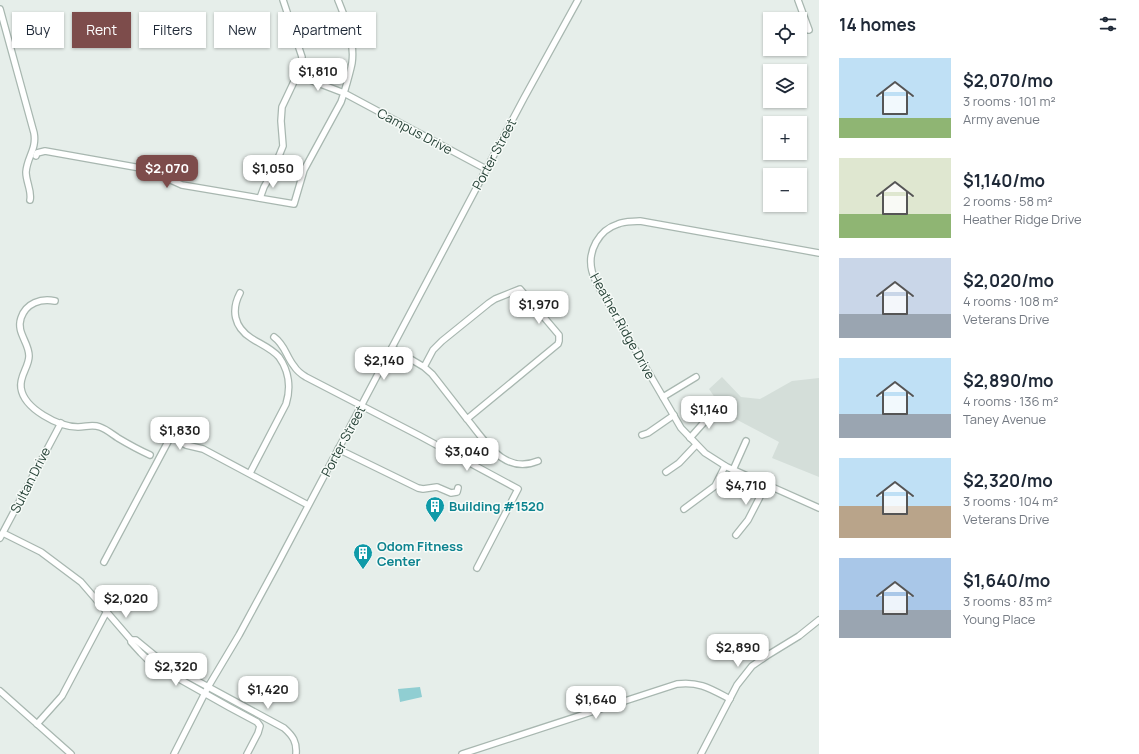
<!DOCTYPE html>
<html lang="en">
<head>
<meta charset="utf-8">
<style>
	:root { --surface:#fff; --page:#f2f2f3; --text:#1f2937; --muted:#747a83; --accent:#7d4c4b }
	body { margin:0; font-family:Manrope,sans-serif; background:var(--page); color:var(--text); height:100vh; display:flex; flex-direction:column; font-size:15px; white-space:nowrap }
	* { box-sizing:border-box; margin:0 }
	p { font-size:13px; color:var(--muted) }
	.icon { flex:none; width:22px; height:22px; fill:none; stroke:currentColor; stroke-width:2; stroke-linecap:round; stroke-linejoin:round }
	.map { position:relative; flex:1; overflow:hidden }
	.panel { display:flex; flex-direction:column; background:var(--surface); width:320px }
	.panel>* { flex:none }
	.hud { position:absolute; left:12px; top:12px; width:380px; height:36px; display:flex; gap:8px }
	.fabs { position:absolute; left:763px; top:12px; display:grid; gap:8px }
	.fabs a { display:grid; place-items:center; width:44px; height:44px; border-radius:0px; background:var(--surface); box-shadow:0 1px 3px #0004; font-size:20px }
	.price { position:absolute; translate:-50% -34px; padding:0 9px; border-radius:8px; background:#fff; color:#222; font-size:13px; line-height:26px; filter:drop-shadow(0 1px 2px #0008) }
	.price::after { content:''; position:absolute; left:50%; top:24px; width:12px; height:9px; margin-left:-6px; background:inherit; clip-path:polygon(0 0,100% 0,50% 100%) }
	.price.on { background:var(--accent); color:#fff }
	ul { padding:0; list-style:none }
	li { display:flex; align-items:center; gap:12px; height:100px; padding:0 20px }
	li span { display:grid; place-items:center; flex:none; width:112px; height:80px; border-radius:0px; color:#555 }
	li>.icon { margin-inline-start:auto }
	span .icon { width:48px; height:48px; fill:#fffc; stroke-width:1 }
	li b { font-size:17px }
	h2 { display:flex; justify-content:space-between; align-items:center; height:48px; padding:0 20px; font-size:17px }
	.pill { padding:0 14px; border-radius:0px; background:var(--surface); box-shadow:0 1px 3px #0004; font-size:14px; line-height:36px }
	.pill.on { background:var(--accent); color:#fff }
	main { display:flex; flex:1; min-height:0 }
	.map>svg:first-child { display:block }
	.built { fill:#d4ded9 }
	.water { fill:#90ced2 }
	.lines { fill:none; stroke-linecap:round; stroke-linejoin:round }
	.minor-casing { stroke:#a8b7b0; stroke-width:8 }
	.minor { stroke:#fff; stroke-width:5.5 }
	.labels { text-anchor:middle; stroke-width:3; stroke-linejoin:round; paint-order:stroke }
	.street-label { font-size:13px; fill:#254136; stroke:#f7fbf8 }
	.culture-label { font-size:13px; font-weight:bold; fill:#0d838f; stroke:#f7fbf8; text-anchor:start }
</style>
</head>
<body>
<main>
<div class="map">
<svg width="819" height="754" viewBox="0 0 819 754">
	<rect width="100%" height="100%" fill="#e6eeea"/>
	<path class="built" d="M722,377L741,397L760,399L792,381L819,378V477L772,458L779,442L726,414L709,389Z"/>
	<path class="water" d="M420,687L422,697L400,702L398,689Z"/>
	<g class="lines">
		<defs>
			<g id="minor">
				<path d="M338,0C346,20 355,41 352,63C350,73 347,83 344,93L486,169"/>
				<path d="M798,0L809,30"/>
				<path d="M0,9L34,133C37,149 27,157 26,172C26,182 32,191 30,200"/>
				<path d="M36,156L37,153L45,151L146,169L182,185L294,204L304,170L341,102L344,93L297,75"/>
				<path d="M260,198L264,187L272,173L283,146L281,121L282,107L299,71L302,57L283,0"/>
				<path d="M819,253L640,221C632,222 625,221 618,224C599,230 587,251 592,271C594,280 599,288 604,296L681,428L705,453L727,467L819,508"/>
				<path d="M240,293C231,310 234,327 251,338C260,344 271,348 279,357C289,371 291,388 286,404L250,473"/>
				<path d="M55,301C41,298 26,303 21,318C16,333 29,342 29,356C29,367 19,376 21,388C24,409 59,427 78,427C86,427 92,424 100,427C106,429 112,434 118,438C128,444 139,450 150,455"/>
				<path d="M274,337C285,345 286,356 294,366C297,371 301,374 306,377L420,436L518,489L477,568"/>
				<path d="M392,348L424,367L433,350L442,341L489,303L495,299L520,289L559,335V341L558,344L467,419L432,374L424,367"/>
				<path d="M663,397L696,377"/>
				<path d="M467,419C486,442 504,475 538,461"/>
				<path d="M642,435L648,433L674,415"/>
				<path d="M690,438L715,410"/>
				<path d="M338,449L418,488L423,489L437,487L451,493L457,492L458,488"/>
				<path d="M733,470L746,441"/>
				<path d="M666,472L679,463L696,445"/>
				<path d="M684,509L715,486L725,466"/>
				<path d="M3,533L41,552L81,582L131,640V642L141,653L151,663L229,707L257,722L260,726L258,733L247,754"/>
				<path d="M736,535L748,520L766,485"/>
				<path d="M0,538L61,423"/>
				<path d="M104,562L171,436L186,445L203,449L308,505"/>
				<path d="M131,640H136L164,663L284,728C293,736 297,742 296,754"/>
				<path d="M0,691L71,754"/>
				<path d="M37,724L62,696L107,611"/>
				<path d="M174,754L208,687L239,635L278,563L524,98L578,0"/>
				<path d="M462,754L677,684C699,681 711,689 730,699"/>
				<path d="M701,754L737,685L752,666L768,655L799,636L819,620"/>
			</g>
		</defs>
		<use href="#minor" class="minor-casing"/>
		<use href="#minor" class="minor"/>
	</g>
	<defs>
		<symbol id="building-pin" viewBox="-11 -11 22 30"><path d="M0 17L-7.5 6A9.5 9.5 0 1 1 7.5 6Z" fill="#0f9aa8" stroke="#f7fbf8"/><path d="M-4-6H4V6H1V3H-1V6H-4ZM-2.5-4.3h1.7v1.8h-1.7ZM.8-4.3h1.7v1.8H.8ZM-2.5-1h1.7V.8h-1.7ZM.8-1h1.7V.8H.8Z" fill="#fff"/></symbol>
	</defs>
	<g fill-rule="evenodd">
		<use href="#building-pin" x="424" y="495" width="22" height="30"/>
		<use href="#building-pin" x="352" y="542" width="22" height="30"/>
	</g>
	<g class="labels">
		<g class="street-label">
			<text transform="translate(415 131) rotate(28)" y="5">Campus Drive</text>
			<text transform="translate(494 154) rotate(-62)" y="5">Porter Street</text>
			<text transform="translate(623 326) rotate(61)" y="5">Heather Ridge Drive</text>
			<text transform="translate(343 441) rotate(-62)" y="5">Porter Street</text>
			<text transform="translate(30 480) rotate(-63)" y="5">Sultan Drive</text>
		</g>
		<g class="culture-label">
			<text x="449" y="511">Building #1520</text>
			<text x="377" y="551">Odom Fitness<tspan x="377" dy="15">Center</tspan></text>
		</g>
	</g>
</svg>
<div class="fabs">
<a><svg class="icon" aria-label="locate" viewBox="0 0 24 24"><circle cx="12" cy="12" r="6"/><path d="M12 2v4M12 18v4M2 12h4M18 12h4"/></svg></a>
<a><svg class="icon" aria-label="layers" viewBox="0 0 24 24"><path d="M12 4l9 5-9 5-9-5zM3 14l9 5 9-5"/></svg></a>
<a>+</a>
<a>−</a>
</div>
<b class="price" style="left:318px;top:92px">$1,810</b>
<b class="price on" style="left:167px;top:189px">$2,070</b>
<b class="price" style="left:273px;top:189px">$1,050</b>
<b class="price" style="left:539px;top:325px">$1,970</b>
<b class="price" style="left:384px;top:381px">$2,140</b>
<b class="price" style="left:709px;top:430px">$1,140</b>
<b class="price" style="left:180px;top:451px">$1,830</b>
<b class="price" style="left:467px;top:472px">$3,040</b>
<b class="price" style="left:746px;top:506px">$4,710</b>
<b class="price" style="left:126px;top:619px">$2,020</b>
<b class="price" style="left:738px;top:668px">$2,890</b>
<b class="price" style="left:176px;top:687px">$2,320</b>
<b class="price" style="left:268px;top:710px">$1,420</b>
<b class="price" style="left:596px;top:720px">$1,640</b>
<div class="hud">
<a class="pill">Buy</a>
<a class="pill on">Rent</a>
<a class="pill">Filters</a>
<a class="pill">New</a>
<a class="pill">Apartment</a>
</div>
</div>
<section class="panel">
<h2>14 homes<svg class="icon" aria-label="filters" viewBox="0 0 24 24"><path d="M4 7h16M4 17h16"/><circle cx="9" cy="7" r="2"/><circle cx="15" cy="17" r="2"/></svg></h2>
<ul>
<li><span style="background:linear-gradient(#bfe0f5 75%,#8fb573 0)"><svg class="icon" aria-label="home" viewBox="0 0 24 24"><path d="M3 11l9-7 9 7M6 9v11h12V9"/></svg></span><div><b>$2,070/mo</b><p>3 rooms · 101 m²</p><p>Army avenue</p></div></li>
<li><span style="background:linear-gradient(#dfe7d0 70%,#8fb573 0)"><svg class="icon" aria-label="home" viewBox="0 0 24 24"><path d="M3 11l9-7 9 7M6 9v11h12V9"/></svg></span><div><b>$1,140/mo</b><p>2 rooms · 58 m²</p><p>Heather Ridge Drive</p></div></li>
<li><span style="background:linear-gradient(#c9d6e8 70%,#9aa5b1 0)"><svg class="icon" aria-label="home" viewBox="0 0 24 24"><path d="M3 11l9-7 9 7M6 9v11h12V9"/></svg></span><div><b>$2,020/mo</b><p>4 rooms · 108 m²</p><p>Veterans Drive</p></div></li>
<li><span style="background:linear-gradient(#bfe0f5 70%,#9aa5b1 0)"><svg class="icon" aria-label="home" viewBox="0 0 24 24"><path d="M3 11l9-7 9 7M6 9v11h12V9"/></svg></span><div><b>$2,890/mo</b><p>4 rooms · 136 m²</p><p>Taney Avenue</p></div></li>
<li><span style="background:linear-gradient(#bfe0f5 60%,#b9a48a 0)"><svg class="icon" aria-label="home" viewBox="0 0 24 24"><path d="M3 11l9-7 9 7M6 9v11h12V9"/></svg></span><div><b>$2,320/mo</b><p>3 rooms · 104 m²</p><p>Veterans Drive</p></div></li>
<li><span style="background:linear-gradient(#a9c7e8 65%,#9aa5b1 0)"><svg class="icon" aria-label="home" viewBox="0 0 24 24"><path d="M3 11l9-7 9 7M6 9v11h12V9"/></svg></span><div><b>$1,640/mo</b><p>3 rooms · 83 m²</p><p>Young Place</p></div></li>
</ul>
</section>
</main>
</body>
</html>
